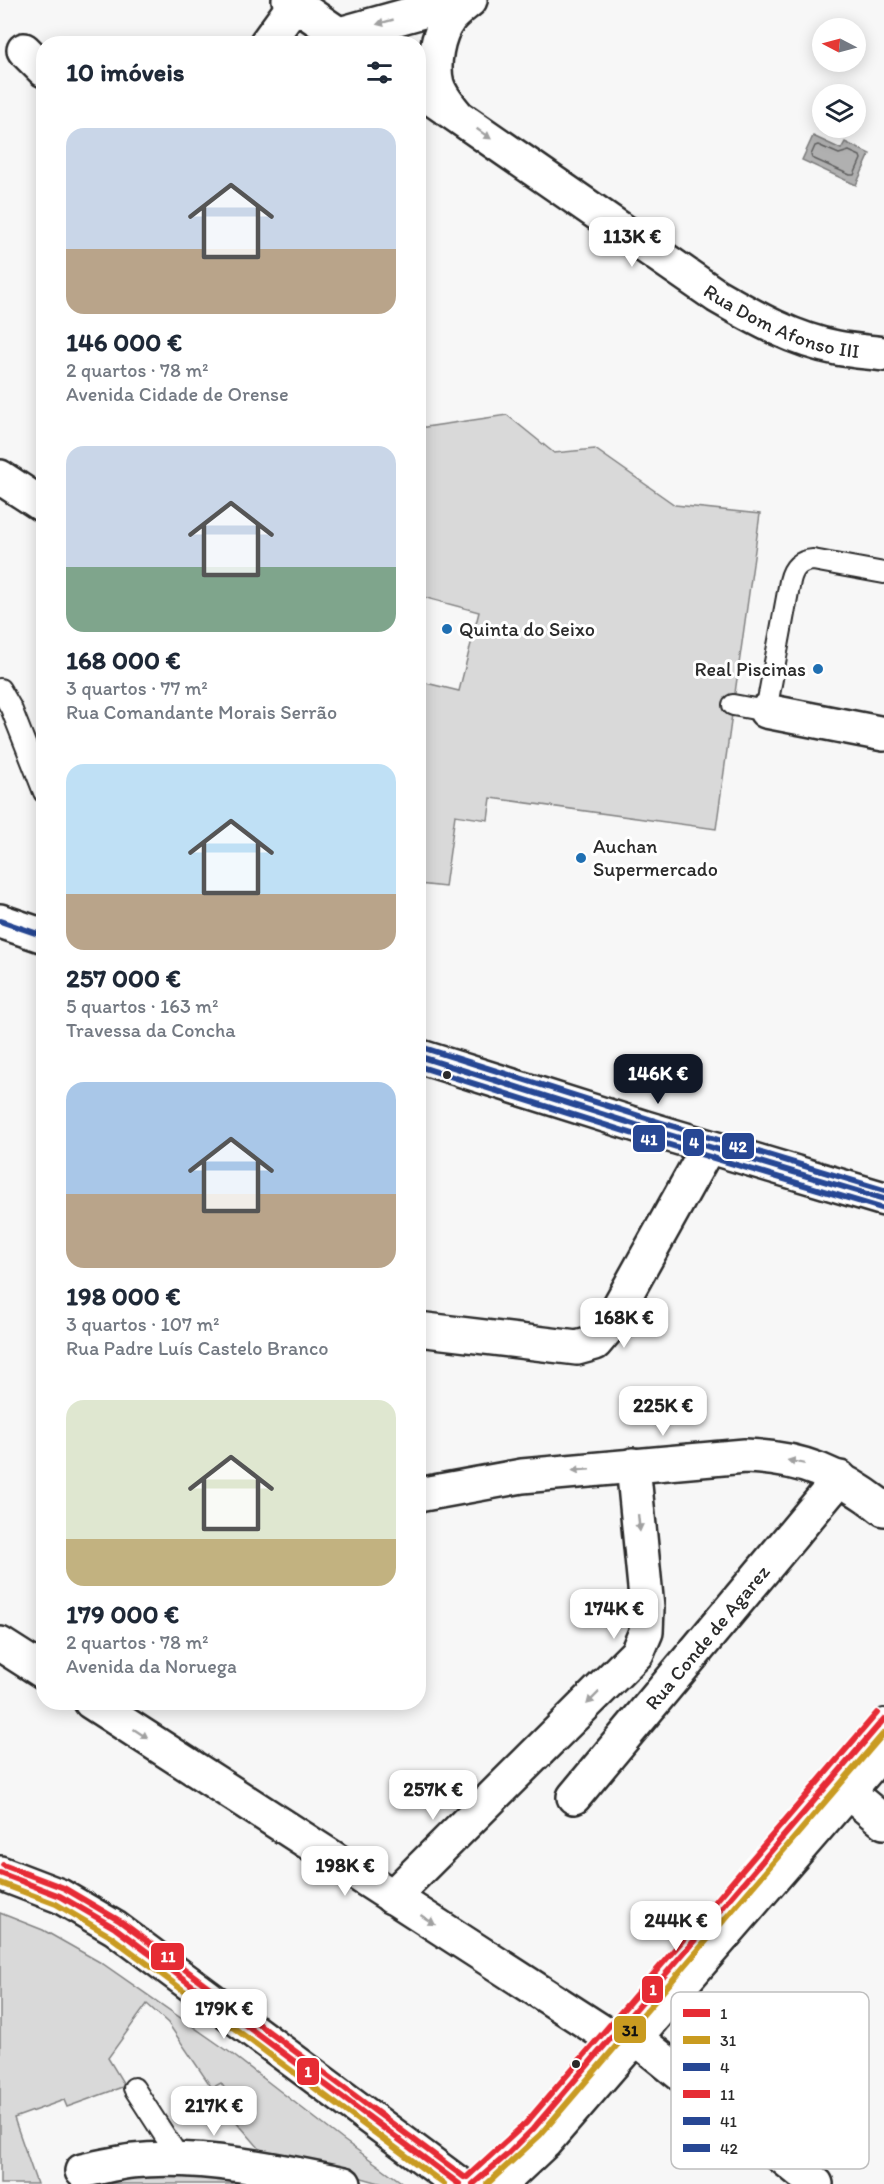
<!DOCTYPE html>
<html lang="pt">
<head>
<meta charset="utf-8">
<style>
	:root { --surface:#fff; --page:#f2f2f3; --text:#1f2937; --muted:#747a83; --accent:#111827 }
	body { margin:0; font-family:Itim,sans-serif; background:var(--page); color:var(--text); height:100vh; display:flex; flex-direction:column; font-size:22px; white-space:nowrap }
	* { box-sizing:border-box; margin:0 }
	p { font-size:20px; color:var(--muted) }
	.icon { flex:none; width:33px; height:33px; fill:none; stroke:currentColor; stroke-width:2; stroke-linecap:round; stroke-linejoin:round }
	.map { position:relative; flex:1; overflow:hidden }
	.sheet { position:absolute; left:36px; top:36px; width:390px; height:1674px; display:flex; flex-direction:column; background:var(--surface); border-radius:24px; box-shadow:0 3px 15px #0003 }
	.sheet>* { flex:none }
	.needle { width:39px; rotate:276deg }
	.controls { position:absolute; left:812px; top:18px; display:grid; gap:12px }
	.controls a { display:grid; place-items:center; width:54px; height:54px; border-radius:50%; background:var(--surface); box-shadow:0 3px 15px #0003; font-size:30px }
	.price { position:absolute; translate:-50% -51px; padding:0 14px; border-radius:12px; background:#fff; color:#222; font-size:20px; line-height:39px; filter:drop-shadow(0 2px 3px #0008) }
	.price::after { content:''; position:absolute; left:50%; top:36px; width:18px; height:14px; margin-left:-9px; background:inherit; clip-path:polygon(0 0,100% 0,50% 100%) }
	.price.active { background:var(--accent); color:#fff }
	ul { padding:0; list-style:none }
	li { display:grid; align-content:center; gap:12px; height:318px; padding:0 30px }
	li span { display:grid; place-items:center; height:186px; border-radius:18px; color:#555 }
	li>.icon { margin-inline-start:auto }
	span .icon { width:108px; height:108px; fill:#fffc; stroke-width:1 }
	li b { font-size:26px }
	h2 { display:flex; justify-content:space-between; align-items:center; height:72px; padding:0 30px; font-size:26px }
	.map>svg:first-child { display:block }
	.green { fill:#d9d9d9; stroke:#828282; stroke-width:1.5 }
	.water { fill:#b0b0b0; stroke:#7b7b7b; stroke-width:1.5 }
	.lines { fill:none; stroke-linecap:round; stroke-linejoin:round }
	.shore { stroke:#606060; stroke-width:1.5 }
	.lane-casing { stroke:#2b2b2b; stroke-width:24 }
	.street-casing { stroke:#2b2b2b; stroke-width:38 }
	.secondary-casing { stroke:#2b2b2b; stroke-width:38 }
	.lane { stroke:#fff; stroke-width:20 }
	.street { stroke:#fff; stroke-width:33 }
	.secondary { stroke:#fff; stroke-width:33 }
	.bus-1-casing { stroke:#fff; stroke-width:10 }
	.bus-2-casing { stroke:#fff; stroke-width:10 }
	.bus-3-casing { stroke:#fff; stroke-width:10 }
	.bus-4-casing { stroke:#fff; stroke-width:10 }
	.bus-5-casing { stroke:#fff; stroke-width:10 }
	.bus-6-casing { stroke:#fff; stroke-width:10 }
	.bus-1 { stroke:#e62c34; stroke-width:6 }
	.bus-2 { stroke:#c99b20; stroke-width:6 }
	.bus-3 { stroke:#274794; stroke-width:6 }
	.bus-4 { stroke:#e62c34; stroke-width:6 }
	.bus-5 { stroke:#274794; stroke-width:6 }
	.bus-6 { stroke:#274794; stroke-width:6 }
	.oneway { fill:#a0a0a0 }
	.poi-dot { fill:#1f6fb2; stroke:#fff; stroke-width:2 }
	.bus-dot { fill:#2b2b2b; stroke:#fff; stroke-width:2 }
	.labels { text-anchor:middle; stroke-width:6; stroke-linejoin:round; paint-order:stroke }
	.street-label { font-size:20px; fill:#2b2b2b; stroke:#fff }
	.poi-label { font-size:20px; fill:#2b2b2b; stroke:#fff; text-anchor:start }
	.key { fill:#fff; stroke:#bfbfbf; stroke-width:1.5 }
	.key-label { font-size:16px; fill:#2b2b2b }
	.line-badge { stroke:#fff; stroke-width:2 }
	.badge-label { font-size:16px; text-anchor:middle; font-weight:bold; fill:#fff }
	.pale-badge-label { font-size:16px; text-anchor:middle; font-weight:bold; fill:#111 }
</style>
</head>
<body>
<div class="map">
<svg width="884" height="2184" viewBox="0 0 884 2184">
	<rect width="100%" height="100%" fill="#f7f7f7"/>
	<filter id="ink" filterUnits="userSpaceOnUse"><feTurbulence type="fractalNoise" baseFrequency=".0167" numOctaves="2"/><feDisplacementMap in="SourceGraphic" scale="12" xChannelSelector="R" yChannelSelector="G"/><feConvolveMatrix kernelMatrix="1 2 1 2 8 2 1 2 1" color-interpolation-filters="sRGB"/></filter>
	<g filter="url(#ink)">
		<g class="green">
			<path d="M507,415L554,453L595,449L675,505L760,514L716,829L491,798L488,820L455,815L445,887L419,884L418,681L459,691L479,612L419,596V428Z"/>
			<path d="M0,1913L43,1930L103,1964L228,2051L342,2139L404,2184H383L341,2172L272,2163L235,2120L242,2114L221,2083L212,2088L168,2023L147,2004L108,2058L125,2086L67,2107L64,2100L14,2118L37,2184H0Z"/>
			<path d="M203,2175L262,2184H87L120,2179Z"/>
		</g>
		<path class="water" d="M813,136L841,149L845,142L870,154L856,185L802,160Z"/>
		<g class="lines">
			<path class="shore" d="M818,145L839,154L849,151L860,156L861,159L854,175H850L812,158L811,155L815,146Z"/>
			<defs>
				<g id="lane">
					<path d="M0,689L11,708L44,792"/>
					<path d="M733,705L766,711L790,581C793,568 799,561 813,560L884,573"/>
					<path d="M134,2088L181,2161"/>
					<path d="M482,2176L508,2154L533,2129L884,1719"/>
				</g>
				<g id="street">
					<path d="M289,0L353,44"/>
					<path d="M340,34L462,0"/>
					<path d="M266,44L295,4"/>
					<path d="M24,50L44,70"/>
					<path id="s1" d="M418,89L717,296C755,318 794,340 837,348C853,351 869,352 884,354"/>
					<path d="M455,113C448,104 440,95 437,84C432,65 437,35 449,19C454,12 463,6 470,0"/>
					<path d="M0,477L44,506"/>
					<path d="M766,711L884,734"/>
					<path d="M418,1329L577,1348L595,1343L606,1330L708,1147"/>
					<path d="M418,1495L522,1476L745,1456C802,1458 840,1474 884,1509"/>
					<path d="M0,1644L44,1672"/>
					<path d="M91,1702L627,2048"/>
					<path d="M848,1792L884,1822"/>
					<path id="s2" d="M574,1797L840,1478"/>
					<path d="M392,1897L637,1653L646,1632L647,1608L633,1465"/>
					<path d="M636,2038L816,2184"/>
					<path d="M82,2171C99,2167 116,2163 132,2161C200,2154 278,2170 344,2184"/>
					<path d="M485,2184L511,2174L545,2142L884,1750"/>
				</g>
				<g id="secondary">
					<path d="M0,921L44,936"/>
					<path d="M418,1056L646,1128L884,1199"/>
					<path d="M0,1873L60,1896L115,1928L459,2184"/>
				</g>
			</defs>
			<use href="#lane" class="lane-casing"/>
			<use href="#street" class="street-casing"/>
			<use href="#secondary" class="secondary-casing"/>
			<use href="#lane" class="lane"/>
			<use href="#street" class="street"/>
			<use href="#secondary" class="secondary"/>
			<defs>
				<g id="bus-1">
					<path d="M0,1873L60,1896L115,1928L459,2184"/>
					<path d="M473,2184L508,2154L533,2129L884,1719"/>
				</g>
				<g id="bus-2">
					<path d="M0,1883L56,1904L110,1936L444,2184"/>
					<path d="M487,2184L540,2135L884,1733"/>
				</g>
				<g id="bus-3">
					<path d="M0,921L44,936"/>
					<path d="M418,1056L646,1128L884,1199"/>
				</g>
				<g id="bus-4">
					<path d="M3,1865L64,1888L120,1921L464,2177"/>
					<path d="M467,2177L526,2123L877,1713"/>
				</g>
				<path id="bus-5" d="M418,1066L643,1137L881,1208"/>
				<path id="bus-6" d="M421,1047L649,1119L884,1190"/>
			</defs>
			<use href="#bus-1" class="bus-1-casing"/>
			<use href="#bus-2" class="bus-2-casing"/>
			<use href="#bus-3" class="bus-3-casing"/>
			<use href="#bus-4" class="bus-4-casing"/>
			<use href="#bus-5" class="bus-5-casing"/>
			<use href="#bus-6" class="bus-6-casing"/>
			<use href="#bus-1" class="bus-1"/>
			<use href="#bus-2" class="bus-2"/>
			<use href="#bus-3" class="bus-3"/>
			<use href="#bus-4" class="bus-4"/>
			<use href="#bus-5" class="bus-5"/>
			<use href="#bus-6" class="bus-6"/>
		</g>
		<defs><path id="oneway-solid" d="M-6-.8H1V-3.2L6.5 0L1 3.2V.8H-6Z" transform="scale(1.5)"/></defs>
		<g class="oneway">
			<use href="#oneway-solid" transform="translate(385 22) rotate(164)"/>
			<use href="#oneway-solid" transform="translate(484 134) rotate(35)"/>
			<use href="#oneway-solid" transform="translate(796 1462) rotate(-168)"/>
			<use href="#oneway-solid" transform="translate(581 1470) rotate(175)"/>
			<use href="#oneway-solid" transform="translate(639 1523) rotate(84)"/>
			<use href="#oneway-solid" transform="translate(593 1698) rotate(135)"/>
			<use href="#oneway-solid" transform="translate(141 1734) rotate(33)"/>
			<use href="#oneway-solid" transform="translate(428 1920) rotate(33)"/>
		</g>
	</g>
	<g class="poi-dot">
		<circle cx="447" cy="629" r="6"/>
		<circle cx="818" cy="669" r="6"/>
		<circle cx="581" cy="858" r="6"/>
	</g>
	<g class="bus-dot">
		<circle cx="447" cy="1075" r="5"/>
		<circle cx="576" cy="2064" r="5"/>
	</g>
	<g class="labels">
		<g class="street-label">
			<text dy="7" stroke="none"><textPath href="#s1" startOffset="434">Rua Dom Afonso III</textPath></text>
			<text dy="7" stroke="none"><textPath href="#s2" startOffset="208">Rua Conde de Agarez</textPath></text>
		</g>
		<g class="poi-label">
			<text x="459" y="636">Quinta do Seixo</text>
			<text x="806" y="676" text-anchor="end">Real Piscinas</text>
			<text x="593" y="853">Auchan<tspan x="593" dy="23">Supermercado</tspan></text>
		</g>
	</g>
	<rect x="671" y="1992" width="198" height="177" rx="9" class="key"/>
	<rect x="683" y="2009" width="27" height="8" fill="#e62c34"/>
	<rect x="683" y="2036" width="27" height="8" fill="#c99b20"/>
	<rect x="683" y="2063" width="27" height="8" fill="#274794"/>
	<rect x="683" y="2090" width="27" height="8" fill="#e62c34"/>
	<rect x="683" y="2117" width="27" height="8" fill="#274794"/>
	<rect x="683" y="2144" width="27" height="8" fill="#274794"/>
	<g class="key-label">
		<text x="720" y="2019">1</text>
		<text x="720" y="2046">31</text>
		<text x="720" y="2073">4</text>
		<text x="720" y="2100">11</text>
		<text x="720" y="2127">41</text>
		<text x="720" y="2154">42</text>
	</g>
	<g class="line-badge">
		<rect x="632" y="1124" width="34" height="29" rx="6" fill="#274794"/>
		<rect x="682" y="1128" width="23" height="29" rx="6" fill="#274794"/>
		<rect x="721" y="1132" width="34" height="28" rx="6" fill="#274794"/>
		<rect x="150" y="1942" width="35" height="29" rx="6" fill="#e62c34"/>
		<rect x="641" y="1975" width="23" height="29" rx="6" fill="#e62c34"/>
		<rect x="613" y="2015" width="34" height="29" rx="6" fill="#c99b20"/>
		<rect x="296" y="2057" width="24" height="29" rx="6" fill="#e62c34"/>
	</g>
	<g class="badge-label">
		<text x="649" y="1145">41</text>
		<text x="694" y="1148">4</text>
		<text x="738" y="1152">42</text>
		<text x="168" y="1962">11</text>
		<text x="653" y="1995">1</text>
		<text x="308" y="2077">1</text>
	</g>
	<g class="pale-badge-label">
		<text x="630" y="2036">31</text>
	</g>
</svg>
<div class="controls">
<a><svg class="needle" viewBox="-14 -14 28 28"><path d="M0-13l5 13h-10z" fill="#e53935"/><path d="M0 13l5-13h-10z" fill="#747a83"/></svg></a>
<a><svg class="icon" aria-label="layers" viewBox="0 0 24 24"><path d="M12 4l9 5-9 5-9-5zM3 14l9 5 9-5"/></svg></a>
</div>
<b class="price" style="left:632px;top:268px">113K €</b>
<b class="price active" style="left:658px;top:1105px">146K €</b>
<b class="price" style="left:624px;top:1349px">168K €</b>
<b class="price" style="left:663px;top:1437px">225K €</b>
<b class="price" style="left:614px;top:1640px">174K €</b>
<b class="price" style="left:433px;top:1821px">257K €</b>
<b class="price" style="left:345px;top:1897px">198K €</b>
<b class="price" style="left:676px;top:1952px">244K €</b>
<b class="price" style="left:224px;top:2040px">179K €</b>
<b class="price" style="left:214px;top:2137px">217K €</b>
<section class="sheet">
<h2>10 imóveis<svg class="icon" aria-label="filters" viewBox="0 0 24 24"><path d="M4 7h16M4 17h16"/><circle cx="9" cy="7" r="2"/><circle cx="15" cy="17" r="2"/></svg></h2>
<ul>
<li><span style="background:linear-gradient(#c9d6e8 65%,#b9a48a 0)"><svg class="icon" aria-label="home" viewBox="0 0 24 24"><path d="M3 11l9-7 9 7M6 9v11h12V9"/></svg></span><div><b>146 000 €</b><p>2 quartos · 78 m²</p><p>Avenida Cidade de Orense</p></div></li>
<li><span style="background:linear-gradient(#c9d6e8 65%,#7fa58c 0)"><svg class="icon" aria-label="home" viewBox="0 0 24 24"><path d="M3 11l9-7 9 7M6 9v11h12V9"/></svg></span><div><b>168 000 €</b><p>3 quartos · 77 m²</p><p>Rua Comandante Morais Serrão</p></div></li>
<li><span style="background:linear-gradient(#bfe0f5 70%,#b9a48a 0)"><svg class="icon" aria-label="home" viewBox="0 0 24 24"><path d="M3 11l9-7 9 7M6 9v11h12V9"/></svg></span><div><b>257 000 €</b><p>5 quartos · 163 m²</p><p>Travessa da Concha</p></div></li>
<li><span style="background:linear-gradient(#a9c7e8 60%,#b9a48a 0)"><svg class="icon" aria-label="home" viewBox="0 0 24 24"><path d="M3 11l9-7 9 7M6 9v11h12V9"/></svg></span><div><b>198 000 €</b><p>3 quartos · 107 m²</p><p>Rua Padre Luís Castelo Branco</p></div></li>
<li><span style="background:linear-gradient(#dfe7d0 75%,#c2b280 0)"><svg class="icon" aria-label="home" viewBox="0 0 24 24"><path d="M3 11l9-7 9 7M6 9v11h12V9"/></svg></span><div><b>179 000 €</b><p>2 quartos · 78 m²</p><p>Avenida da Noruega</p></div></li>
</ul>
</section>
</div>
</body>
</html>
